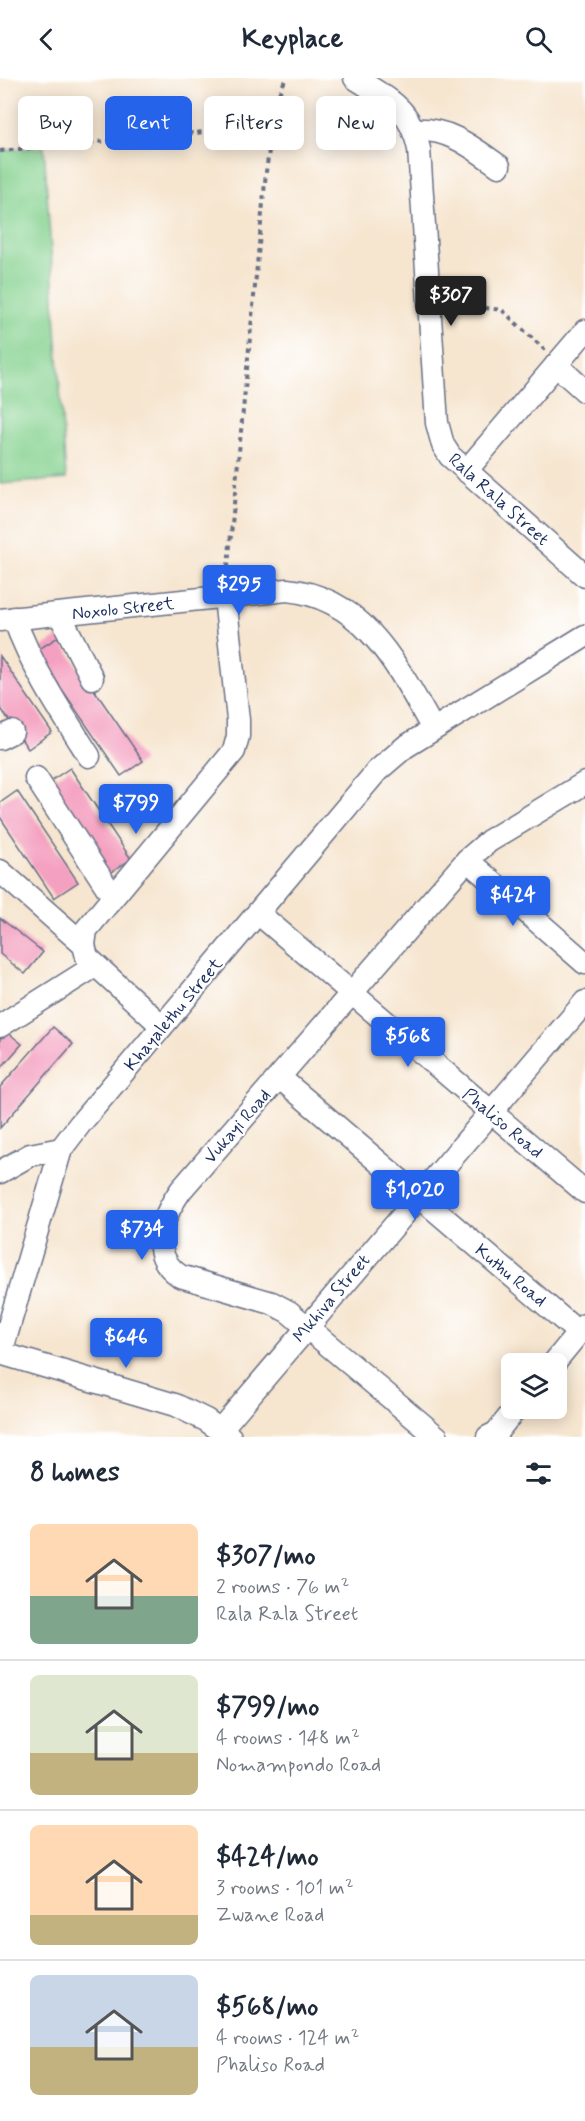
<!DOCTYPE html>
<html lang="en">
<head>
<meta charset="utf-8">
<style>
	:root { --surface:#fff; --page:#f2f2f3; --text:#1f2937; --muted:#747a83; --line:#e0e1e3; --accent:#2563eb }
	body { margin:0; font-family:Mynerve,sans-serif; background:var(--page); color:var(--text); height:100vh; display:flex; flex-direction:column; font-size:22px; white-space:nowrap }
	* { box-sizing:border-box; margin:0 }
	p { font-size:20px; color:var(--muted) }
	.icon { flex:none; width:33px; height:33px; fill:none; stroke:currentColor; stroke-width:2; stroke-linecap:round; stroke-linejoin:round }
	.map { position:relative; height:1359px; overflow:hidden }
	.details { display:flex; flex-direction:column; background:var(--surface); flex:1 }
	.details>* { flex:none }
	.banner { position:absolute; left:18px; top:18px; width:549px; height:54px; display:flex; gap:12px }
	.buttons { position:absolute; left:501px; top:1275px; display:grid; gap:12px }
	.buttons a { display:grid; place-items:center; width:66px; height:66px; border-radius:9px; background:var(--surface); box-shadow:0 3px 15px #0003; font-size:30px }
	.price { position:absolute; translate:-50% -51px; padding:0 14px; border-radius:6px; background:var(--accent); color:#fff; font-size:20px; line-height:39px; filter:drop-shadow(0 2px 3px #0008) }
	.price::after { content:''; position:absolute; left:50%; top:36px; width:18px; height:14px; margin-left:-9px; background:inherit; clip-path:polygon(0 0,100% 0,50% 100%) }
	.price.active { background:#222; color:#fff }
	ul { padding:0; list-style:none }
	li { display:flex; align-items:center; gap:18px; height:150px; padding:0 30px }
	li+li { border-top:2px solid var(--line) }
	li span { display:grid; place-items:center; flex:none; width:168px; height:120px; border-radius:9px; color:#555 }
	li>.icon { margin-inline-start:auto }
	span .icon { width:72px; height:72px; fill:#fffc; stroke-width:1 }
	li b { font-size:26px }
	h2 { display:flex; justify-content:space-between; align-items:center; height:72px; padding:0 30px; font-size:26px }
	.tag { padding:0 21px; border-radius:9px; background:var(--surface); box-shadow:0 3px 15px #0003; font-size:21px; line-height:54px }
	.tag.active { background:var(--accent); color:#fff }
	header { display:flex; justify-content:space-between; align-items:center; height:78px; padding:0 30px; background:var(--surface); font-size:27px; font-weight:800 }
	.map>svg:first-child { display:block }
	.green { fill:#86d290; stroke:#508077; stroke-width:1.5 }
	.building { fill:#f4a0c0 }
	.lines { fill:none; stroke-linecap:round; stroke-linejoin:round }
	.minor-casing { stroke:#686f86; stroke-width:25 }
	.path { stroke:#686f86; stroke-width:4; stroke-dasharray:4.5 4.5; stroke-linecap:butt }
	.minor { stroke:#fff; stroke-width:22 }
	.labels { text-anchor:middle; stroke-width:4.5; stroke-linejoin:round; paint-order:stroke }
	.street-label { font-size:18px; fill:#1b2f5e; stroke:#fff }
</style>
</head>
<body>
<header><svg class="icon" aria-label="back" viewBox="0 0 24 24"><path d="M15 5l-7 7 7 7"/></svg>Keyplace<svg class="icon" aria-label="search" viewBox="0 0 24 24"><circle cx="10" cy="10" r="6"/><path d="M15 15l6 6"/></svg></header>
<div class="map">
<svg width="585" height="1359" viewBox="0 0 585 1359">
	<rect width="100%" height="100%" fill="#fff"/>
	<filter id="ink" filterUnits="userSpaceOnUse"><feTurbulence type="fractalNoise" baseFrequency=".0167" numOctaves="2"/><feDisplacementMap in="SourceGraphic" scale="12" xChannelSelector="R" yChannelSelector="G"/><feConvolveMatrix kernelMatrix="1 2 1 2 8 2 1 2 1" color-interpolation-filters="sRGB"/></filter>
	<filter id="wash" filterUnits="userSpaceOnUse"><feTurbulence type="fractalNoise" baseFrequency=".008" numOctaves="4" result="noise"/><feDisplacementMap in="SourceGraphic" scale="24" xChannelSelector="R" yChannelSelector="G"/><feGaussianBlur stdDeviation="1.35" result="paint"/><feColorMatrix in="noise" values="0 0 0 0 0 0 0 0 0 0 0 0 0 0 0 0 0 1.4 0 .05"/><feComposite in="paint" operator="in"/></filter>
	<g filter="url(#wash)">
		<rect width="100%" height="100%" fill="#f6e5cf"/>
		<path class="green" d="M44,69L66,401L0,406V73Z"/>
		<g id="blocks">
			<g class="building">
				<path d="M58,559L143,683L121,698L36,573Z"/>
				<path d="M0,578L52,654L28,671L0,629Z"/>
				<path d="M70,690L131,781L107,797L46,706Z"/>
				<path d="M17,713L78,804L54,820L0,739V725Z"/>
				<path d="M0,840L43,874L25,896L0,876Z"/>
				<path d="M1,949L22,966L0,991V950Z"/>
				<path d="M53,949L73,966L0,1050V1009Z"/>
			</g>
		</g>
	</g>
	<g filter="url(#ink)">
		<use href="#blocks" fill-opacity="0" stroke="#686f86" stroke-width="1.5"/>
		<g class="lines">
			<defs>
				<g id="minor">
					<path d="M355,0C389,22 410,29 419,71L437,345L443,367L450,378L585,498"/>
					<path d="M415,52C449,50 472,69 499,88"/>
					<path d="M556,287L585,313"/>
					<path d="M466,393L585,253"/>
					<path d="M60,537L92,600"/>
					<path d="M14,540C32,590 61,634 89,678"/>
					<path d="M0,542L287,512C365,519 399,591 433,651"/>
					<path d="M0,660L12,654"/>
					<path d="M36,700L112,817"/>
					<path d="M467,782L585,885"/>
					<path d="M0,793L84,867"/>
					<path d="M258,835L585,1114"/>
					<path d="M0,948L95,888"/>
					<path d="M162,948L87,879L84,867L86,852L234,673L238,658V642L225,519"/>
					<path d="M279,999L579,1255"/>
					<path d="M0,1094L30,1077L61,1071"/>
					<path d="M0,1275L175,1327L206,1342L230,1359"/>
					<path d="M1,1275L61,1071L80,1046L377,693L405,669L585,558"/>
					<path d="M553,1286L585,1247"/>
					<path d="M220,1352L585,924"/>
					<path d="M437,1359L289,1234L272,1225L180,1198C147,1176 162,1139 181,1112L467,782L489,763L585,705"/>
					<path d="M488,1359L496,1355L516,1330"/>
				</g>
			</defs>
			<use href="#minor" class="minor-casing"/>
			<g class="path">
				<path d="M0,73L226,52L274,39"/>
				<path d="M449,226L502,232L545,272"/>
				<path d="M227,498L266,94L276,22L286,0"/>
			</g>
			<use href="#minor" class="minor"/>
		</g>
	</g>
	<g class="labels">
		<g class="street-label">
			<text transform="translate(499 421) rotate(42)" y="6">Rala Rala Street</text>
			<text transform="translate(123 530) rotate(-6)" y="6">Noxolo Street</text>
			<text transform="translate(173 936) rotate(-50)" y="6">Khayalethu Street</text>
			<text transform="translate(503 1045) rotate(40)" y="6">Phaliso Road</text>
			<text transform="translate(237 1048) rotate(-49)" y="6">Vukayi Road</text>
			<text transform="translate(511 1197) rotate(40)" y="6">Kuthu Road</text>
			<text transform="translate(331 1220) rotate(-50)" y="6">Mkhiva Street</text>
		</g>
	</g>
</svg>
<div class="buttons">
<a><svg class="icon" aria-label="layers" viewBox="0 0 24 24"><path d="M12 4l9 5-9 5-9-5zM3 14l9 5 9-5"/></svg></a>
</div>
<b class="price active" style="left:451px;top:249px">$307</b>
<b class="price" style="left:239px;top:538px">$295</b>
<b class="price" style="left:136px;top:757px">$799</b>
<b class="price" style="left:513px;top:849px">$424</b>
<b class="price" style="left:408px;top:990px">$568</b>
<b class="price" style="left:415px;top:1143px">$1,020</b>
<b class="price" style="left:142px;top:1183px">$734</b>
<b class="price" style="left:126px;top:1291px">$646</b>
<div class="banner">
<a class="tag">Buy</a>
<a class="tag active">Rent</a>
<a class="tag">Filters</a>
<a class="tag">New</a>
</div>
</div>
<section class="details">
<h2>8 homes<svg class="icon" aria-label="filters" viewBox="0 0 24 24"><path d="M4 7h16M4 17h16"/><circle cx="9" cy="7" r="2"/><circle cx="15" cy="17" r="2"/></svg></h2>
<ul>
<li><span style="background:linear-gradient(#ffd9b3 60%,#7fa58c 0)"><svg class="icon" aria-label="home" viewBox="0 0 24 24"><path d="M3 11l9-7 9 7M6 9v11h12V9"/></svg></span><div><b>$307/mo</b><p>2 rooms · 76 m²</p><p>Rala Rala Street</p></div></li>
<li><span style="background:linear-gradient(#dfe7d0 65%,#c2b280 0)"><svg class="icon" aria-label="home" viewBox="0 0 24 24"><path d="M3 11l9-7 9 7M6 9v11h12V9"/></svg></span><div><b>$799/mo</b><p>4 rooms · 148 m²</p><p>Nomampondo Road</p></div></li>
<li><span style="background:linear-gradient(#ffd9b3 75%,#c2b280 0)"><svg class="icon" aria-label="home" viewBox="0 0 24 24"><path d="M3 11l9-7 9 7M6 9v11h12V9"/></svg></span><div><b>$424/mo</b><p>3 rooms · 101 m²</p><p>Zwane Road</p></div></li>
<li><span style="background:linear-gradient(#c9d6e8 60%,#c2b280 0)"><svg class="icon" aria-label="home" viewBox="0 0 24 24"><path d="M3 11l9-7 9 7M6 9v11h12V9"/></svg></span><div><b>$568/mo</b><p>4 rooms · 124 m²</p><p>Phaliso Road</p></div></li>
</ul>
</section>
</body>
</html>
